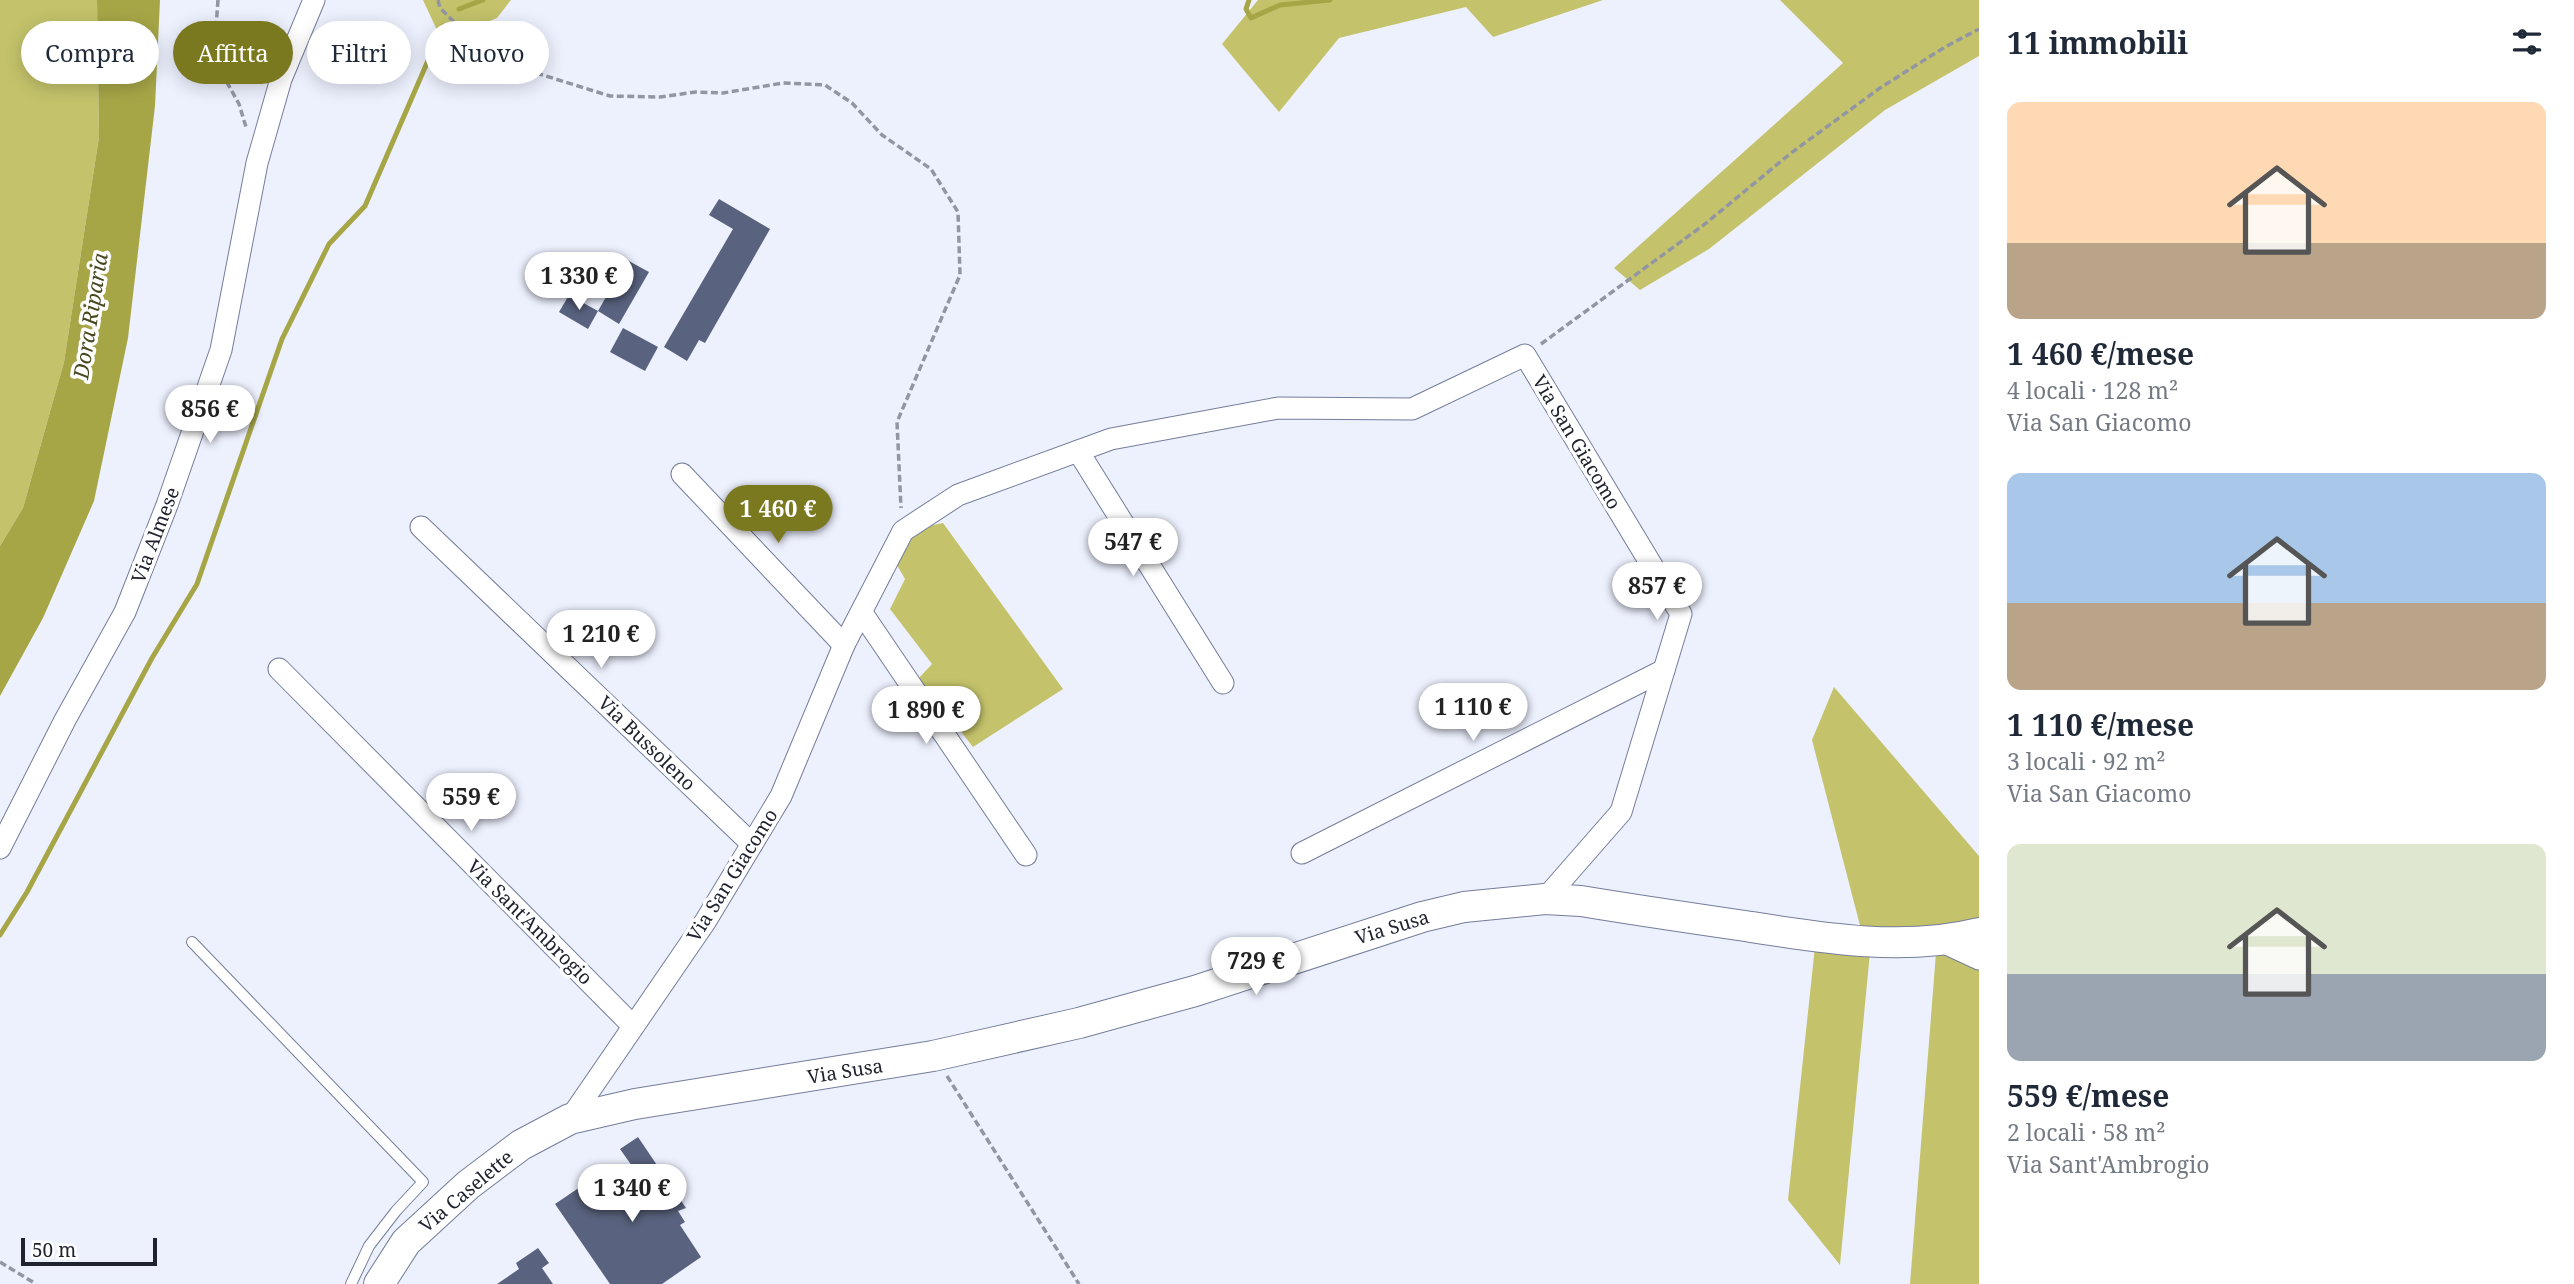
<!DOCTYPE html>
<html lang="it">
<head>
<meta charset="utf-8">
<style>
	:root { --surface:#fff; --page:#f6f6f7; --text:#1f2937; --muted:#747a83; --accent:#7b7920 }
	body { margin:0; font-family:"Noto Serif",serif; background:var(--page); color:var(--text); height:100vh; display:flex; flex-direction:column; font-size:26px; white-space:nowrap }
	* { box-sizing:border-box; margin:0 }
	p { font-size:23px; color:var(--muted) }
	.icon { flex:none; width:38px; height:38px; fill:none; stroke:currentColor; stroke-width:2; stroke-linecap:round; stroke-linejoin:round }
	.map { position:relative; flex:1; overflow:hidden }
	.side { display:flex; flex-direction:column; background:var(--surface); width:595px }
	.side>* { flex:none }
	.guide { position:absolute; left:21px; top:21px; width:665px; height:63px; display:flex; gap:14px }
	.scale { position:absolute; left:21px; bottom:18px; width:136px; box-sizing:border-box; padding-left:7px; border:4px solid #20232f; border-top:0; font-size:19px; line-height:24px; white-space:nowrap; color:#20232f; -webkit-text-stroke:5px #fefffe; paint-order:stroke }
	.price { position:absolute; translate:-50% -60px; padding:0 16px; border-radius:24px; background:#fff; color:#222; font-size:23px; line-height:46px; filter:drop-shadow(0 2px 4px #0008) }
	.price::after { content:''; position:absolute; left:50%; top:42px; width:21px; height:16px; margin-left:-10px; background:inherit; clip-path:polygon(0 0,100% 0,50% 100%) }
	.price.selected { background:var(--accent); color:#fff }
	ul { padding:0; list-style:none }
	li { display:grid; align-content:center; gap:14px; height:371px; padding:0 28px }
	li span { display:grid; place-items:center; height:217px; border-radius:14px; color:#555 }
	li>.icon { margin-inline-start:auto }
	span .icon { width:126px; height:126px; fill:#fffc; stroke-width:1 }
	li b { font-size:30px }
	h2 { display:flex; justify-content:space-between; align-items:center; height:84px; padding:0 28px; font-size:30px }
	.pill { padding:0 24px; border-radius:32px; background:var(--surface); box-shadow:0 4px 18px #0003; font-size:24px; line-height:63px }
	.pill.selected { background:var(--accent); color:#fff }
	main { display:flex; flex:1; min-height:0 }
	.map>svg:first-child { display:block }
	.green { fill:#c4c36b }
	.water { fill:#a7a647 }
	.lines { fill:none; stroke-linecap:round; stroke-linejoin:round }
	.stream { stroke:#a7a647; stroke-width:5 }
	.building { fill:#59627e }
	.service-casing { stroke:#747d9a; stroke-width:12 }
	.minor-casing { stroke:#747d9a; stroke-width:23 }
	.secondary-casing { stroke:#747d9a; stroke-width:32 }
	.path { stroke:#9296a3; stroke-width:3.5; stroke-dasharray:7 3.5; stroke-linecap:butt }
	.service { stroke:#fff; stroke-width:10 }
	.minor { stroke:#fff; stroke-width:21 }
	.secondary { stroke:#fff; stroke-width:30 }
	.labels { text-anchor:middle; stroke-width:7; stroke-linejoin:round; paint-order:stroke }
	.street-label { font-size:19px; fill:#20232f; stroke:#fefffe }
	.water-label { font-size:21px; font-style:italic; fill:#48471f; stroke:#fefffe }
</style>
</head>
<body>
<main>
<div class="map">
<svg width="1979" height="1284" viewBox="0 0 1979 1284">
	<rect width="100%" height="100%" fill="#edf1fe"/>
	<g class="green">
		<path d="M0,0H97L99,137L64,362L23,508L0,546Z"/>
		<path d="M423,0H511L497,18L442,41Z"/>
		<path d="M1258,0H1603L1493,37L1466,7L1339,38L1279,112L1222,44Z"/>
		<path d="M1780,0H1979V56L1885,110L1709,249L1640,290L1614,268L1843,63Z"/>
		<path d="M943,523L1063,689L973,747L919,678L932,664L890,609L905,579L891,555L903,531Z"/>
		<path d="M1834,687L1979,856V1284H1910L1937,940L1871,942L1840,1265L1788,1200L1816,937L1864,941L1812,740Z"/>
	</g>
	<path class="water" d="M97,0H160L155,106L128,338L94,501L43,618L0,696V546L23,508L64,362L99,137Z"/>
	<g class="lines">
		<g class="stream">
			<path d="M1249,0L1246,9L1251,18L1280,5L1330,0"/>
			<path d="M459,9L483,0"/>
			<path d="M0,935L27,892L152,658L197,584L282,339L329,244L365,206L443,26"/>
		</g>
	</g>
	<g class="building">
		<path d="M719,199L770,229L705,343L699,340L687,361L664,347L733,229L709,215Z"/>
		<path d="M627,260L649,272L619,324L598,311Z"/>
		<path d="M569,295L598,311L588,329L559,312Z"/>
		<path d="M623,328L658,347L645,371L610,352Z"/>
		<path d="M638,1137L686,1208L678,1211L685,1222L680,1225L701,1257L662,1284H610L555,1204L592,1179L604,1196L637,1173L620,1149Z"/>
		<path d="M538,1248L549,1263L542,1268L553,1284H497L519,1269L516,1263Z"/>
	</g>
	<g class="lines">
		<defs>
			<path id="service" d="M192,942L423,1182L396,1211L369,1246L351,1284"/>
			<g id="minor">
				<path d="M1078,451L1223,683"/>
				<path d="M682,474L844,645"/>
				<path d="M421,527L752,844"/>
				<path d="M862,613L1026,855"/>
				<path d="M279,669L633,1026"/>
				<path d="M0,848L65,720L125,612L167,505L221,350L257,163L281,79L314,0"/>
				<path d="M1302,853L1664,670"/>
				<path d="M1938,940L1979,959"/>
				<path d="M570,1119L705,922L781,796L844,645L903,531L958,495L1111,439L1278,408L1412,409L1525,355L1681,614L1621,812L1545,899"/>
			</g>
			<path id="secondary" d="M379,1284L406,1242L468,1185L521,1145L570,1119L635,1104L933,1056L1079,1023L1195,991L1422,917L1464,907L1545,899L1581,901C1635,910 1690,918 1745,926C1821,938 1903,952 1979,933"/>
		</defs>
		<use href="#service" class="service-casing"/>
		<use href="#minor" class="minor-casing"/>
		<use href="#secondary" class="secondary-casing"/>
		<g class="path">
			<path d="M218,0L216,28L219,68L239,104L246,127"/>
			<path d="M438,0L440,8L471,39L495,55L530,71L610,96L660,97L696,92L723,93L783,83L825,85L852,103L882,135L931,169L958,212L960,275L897,422L901,508"/>
			<path d="M1541,344L1705,224L1791,153L1880,88L1945,47L1979,29"/>
			<path d="M947,1076L1079,1284"/>
			<path d="M0,1262L36,1284"/>
		</g>
		<use href="#service" class="service"/>
		<use href="#minor" class="minor"/>
		<use href="#secondary" class="secondary"/>
	</g>
	<g class="labels">
		<g class="street-label">
			<text transform="translate(1577 442) rotate(59)" y="7">Via San Giacomo</text>
			<text transform="translate(155 535) rotate(-69)" y="7">Via Almese</text>
			<text transform="translate(647 743) rotate(44)" y="7">Via Bussoleno</text>
			<text transform="translate(732 875) rotate(-58)" y="7">Via San Giacomo</text>
			<text transform="translate(530 922) rotate(45)" y="7">Via Sant'Ambrogio</text>
			<text transform="translate(1392 927) rotate(-17)" y="7">Via Susa</text>
			<text transform="translate(845 1071) rotate(-9)" y="7">Via Susa</text>
			<text transform="translate(466 1191) rotate(-40)" y="7">Via Caselette</text>
		</g>
		<g class="water-label">
			<text transform="translate(91 316) rotate(-81)" y="7">Dora Riparia</text>
		</g>
	</g>
</svg>
<div class="scale">50 m</div>
<b class="price" style="left:579px;top:312px">1 330 €</b>
<b class="price" style="left:210px;top:445px">856 €</b>
<b class="price selected" style="left:778px;top:545px">1 460 €</b>
<b class="price" style="left:1133px;top:578px">547 €</b>
<b class="price" style="left:1657px;top:622px">857 €</b>
<b class="price" style="left:601px;top:670px">1 210 €</b>
<b class="price" style="left:1473px;top:743px">1 110 €</b>
<b class="price" style="left:926px;top:746px">1 890 €</b>
<b class="price" style="left:471px;top:833px">559 €</b>
<b class="price" style="left:1256px;top:997px">729 €</b>
<b class="price" style="left:632px;top:1224px">1 340 €</b>
<div class="guide">
<a class="pill">Compra</a>
<a class="pill selected">Affitta</a>
<a class="pill">Filtri</a>
<a class="pill">Nuovo</a>
</div>
</div>
<section class="side">
<h2>11 immobili<svg class="icon" aria-label="filters" viewBox="0 0 24 24"><path d="M4 7h16M4 17h16"/><circle cx="9" cy="7" r="2"/><circle cx="15" cy="17" r="2"/></svg></h2>
<ul>
<li><span style="background:linear-gradient(#ffd9b3 65%,#b9a48a 0)"><svg class="icon" aria-label="home" viewBox="0 0 24 24"><path d="M3 11l9-7 9 7M6 9v11h12V9"/></svg></span><div><b>1 460 €/mese</b><p>4 locali · 128 m²</p><p>Via San Giacomo</p></div></li>
<li><span style="background:linear-gradient(#a9c7e8 60%,#b9a48a 0)"><svg class="icon" aria-label="home" viewBox="0 0 24 24"><path d="M3 11l9-7 9 7M6 9v11h12V9"/></svg></span><div><b>1 110 €/mese</b><p>3 locali · 92 m²</p><p>Via San Giacomo</p></div></li>
<li><span style="background:linear-gradient(#dfe7d0 60%,#9aa5b1 0)"><svg class="icon" aria-label="home" viewBox="0 0 24 24"><path d="M3 11l9-7 9 7M6 9v11h12V9"/></svg></span><div><b>559 €/mese</b><p>2 locali · 58 m²</p><p>Via Sant'Ambrogio</p></div></li>
</ul>
</section>
</main>
</body>
</html>
